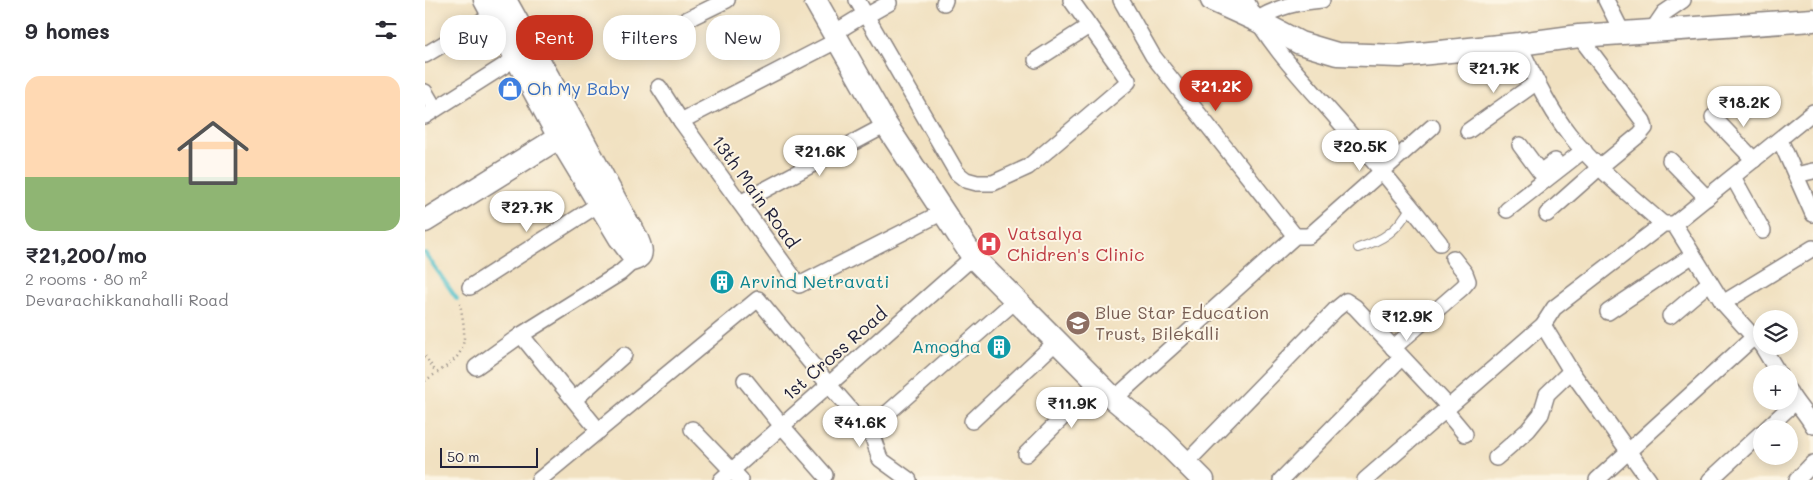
<!DOCTYPE html>
<html lang="en">
<head>
<meta charset="utf-8">
<style>
	:root { --surface:#fff; --page:#f2f2f3; --text:#2b2b33; --muted:#7c7c81; --line:#e1e1e2; --accent:#c8321e }
	body { margin:0; font-family:Mali,sans-serif; background:var(--page); color:var(--text); height:100vh; display:flex; flex-direction:column; font-size:19px; white-space:nowrap }
	* { box-sizing:border-box; margin:0 }
	p { font-size:16px; color:var(--muted) }
	.icon { flex:none; width:28px; height:28px; fill:none; stroke:currentColor; stroke-width:2; stroke-linecap:round; stroke-linejoin:round }
	.map { position:relative; flex:1; overflow:hidden }
	.panel { display:flex; flex-direction:column; background:var(--surface); width:425px }
	.panel>* { flex:none }
	.banner { position:absolute; left:15px; top:15px; width:475px; height:45px; display:flex; gap:10px }
	.fabs { position:absolute; left:1328px; top:310px; display:grid; gap:10px }
	.fabs a { display:grid; place-items:center; width:45px; height:45px; border-radius:50%; background:var(--surface); box-shadow:0 2px 12px #0003; font-size:25px }
	.scale { position:absolute; left:15px; bottom:12px; width:98px; box-sizing:border-box; padding-left:5px; border:2px solid #22223b; border-top:0; font-size:14px; line-height:18px; white-space:nowrap; color:#22223b; -webkit-text-stroke:4px #fcf5e5; paint-order:stroke }
	.price { position:absolute; translate:-50% -42px; padding:0 11px; border-radius:18px; background:#fff; color:#222; font-size:16px; line-height:32px; filter:drop-shadow(0 1px 2px #0008) }
	.price::after { content:''; position:absolute; left:50%; top:30px; width:15px; height:11px; margin-left:-8px; background:inherit; clip-path:polygon(0 0,100% 0,50% 100%) }
	.price.on { background:var(--accent); color:#fff }
	ul { padding:0; list-style:none }
	li { display:grid; align-content:center; gap:10px; height:265px; padding:0 25px }
	li+li { border-top:1px solid var(--line) }
	li span { display:grid; place-items:center; height:155px; border-radius:15px; color:#555 }
	li>.icon { margin-inline-start:auto }
	span .icon { width:90px; height:90px; fill:#fffc; stroke-width:1 }
	li b { font-size:21px }
	h2 { display:flex; justify-content:space-between; align-items:center; height:60px; padding:0 25px; font-size:21px }
	.chip { padding:0 18px; border-radius:20px; background:var(--surface); box-shadow:0 2px 12px #0003; font-size:18px; line-height:45px }
	.chip.on { background:var(--accent); color:#fff }
	main { display:flex; flex:1; min-height:0 }
	.map>svg:first-child { display:block }
	.lines { fill:none; stroke-linecap:round; stroke-linejoin:round }
	.stream { stroke:#54c1cb; stroke-width:4 }
	.lane-casing { stroke:#8a827e; stroke-width:10 }
	.street-casing { stroke:#8a827e; stroke-width:18 }
	.secondary-casing { stroke:#8a827e; stroke-width:25 }
	.path { stroke:#8a827e; stroke-width:2.5; stroke-dasharray:1 4; stroke-linecap:butt }
	.lane { stroke:#fff; stroke-width:8 }
	.street { stroke:#fff; stroke-width:15 }
	.secondary { stroke:#fff; stroke-width:22 }
	.labels { text-anchor:middle; stroke-width:4; stroke-linejoin:round; paint-order:stroke }
	.shop-label { font-size:18px; fill:#366cbe; stroke:#fcf5e5; text-anchor:start }
	.street-label { font-size:18px; fill:#22223b; stroke:#fcf5e5 }
	.health-label { font-size:18px; fill:#be3a42; stroke:#fcf5e5; text-anchor:start }
	.culture-label { font-size:18px; fill:#0d838f; stroke:#fcf5e5; text-anchor:start }
	.education-label { font-size:18px; fill:#785e54; stroke:#fcf5e5; text-anchor:start }
</style>
</head>
<body>
<main>
<section class="panel">
<h2>9 homes<svg class="icon" aria-label="filters" viewBox="0 0 24 24"><path d="M4 7h16M4 17h16"/><circle cx="9" cy="7" r="2"/><circle cx="15" cy="17" r="2"/></svg></h2>
<ul>
<li><span style="background:linear-gradient(#ffd9b3 65%,#8fb573 0)"><svg class="icon" aria-label="home" viewBox="0 0 24 24"><path d="M3 11l9-7 9 7M6 9v11h12V9"/></svg></span><div><b>₹21,200/mo</b><p>2 rooms · 80 m²</p><p>Devarachikkanahalli Road</p></div></li>
</ul>
</section>
<div class="map">
<svg width="1388" height="480" viewBox="0 0 1388 480">
	<rect width="100%" height="100%" fill="#fcf5e5"/>
	<filter id="ink" filterUnits="userSpaceOnUse"><feTurbulence type="fractalNoise" baseFrequency=".02" numOctaves="2"/><feDisplacementMap in="SourceGraphic" scale="10" xChannelSelector="R" yChannelSelector="G"/><feConvolveMatrix kernelMatrix="1 2 1 2 8 2 1 2 1" color-interpolation-filters="sRGB"/></filter>
	<filter id="wash" filterUnits="userSpaceOnUse"><feTurbulence type="fractalNoise" baseFrequency=".0096" numOctaves="4" result="noise"/><feDisplacementMap in="SourceGraphic" scale="20" xChannelSelector="R" yChannelSelector="G"/><feGaussianBlur stdDeviation="1.12" result="paint"/><feColorMatrix in="noise" values="0 0 0 0 0 0 0 0 0 0 0 0 0 0 0 0 0 1.4 0 .05"/><feComposite in="paint" operator="in"/></filter>
	<g filter="url(#wash)">
		<rect width="100%" height="100%" fill="#f1e1c1"/>
		<g class="lines">
			<path class="stream" d="M0,253L32,299"/>
		</g>
	</g>
	<g filter="url(#ink)">
		<g class="lines">
			<defs>
				<path id="lane" d="M933,248C959,240 973,230 986,206"/>
				<g id="street">
					<path d="M432,0L532,173L541,180L552,183H568L603,167L703,82V80L646,0"/>
					<path d="M696,0L728,56L870,236"/>
					<path d="M821,0C843,45 881,83 913,120C948,160 982,201 1015,243"/>
					<path d="M1181,0L1198,34"/>
					<path d="M519,3L520,0"/>
					<path d="M441,16L464,3"/>
					<path d="M831,20C853,7 871,2 897,0"/>
					<path d="M1226,32L1239,13L1258,0"/>
					<path d="M409,33L440,14"/>
					<path d="M226,37L302,0"/>
					<path d="M1094,44C1107,73 1124,109 1144,134C1170,167 1206,196 1238,224"/>
					<path d="M0,55L67,15"/>
					<path d="M611,60L664,26"/>
					<path d="M234,87L256,121L374,285L518,212"/>
					<path d="M0,92L10,109"/>
					<path d="M0,116L91,58"/>
					<path d="M1288,117L1329,160"/>
					<path d="M256,121L413,40"/>
					<path d="M1043,131L1112,82"/>
					<path d="M1355,140L1388,214"/>
					<path d="M1095,145L1115,172L1130,161"/>
					<path d="M1245,160L1282,198"/>
					<path d="M1371,175L1388,171"/>
					<path d="M1308,177L1338,231"/>
					<path d="M315,203L461,125"/>
					<path d="M1082,210L1159,150"/>
					<path d="M1122,214L1175,167L1215,134L1220,128L1218,121L1154,36"/>
					<path d="M1249,224L1298,303L1336,345"/>
					<path d="M205,264C230,259 216,240 209,225"/>
					<path d="M45,287L174,204"/>
					<path d="M1298,303L1388,248"/>
					<path d="M1183,312L1268,255"/>
					<path d="M1245,316L1285,282"/>
					<path d="M1118,325L1146,371L1224,480"/>
					<path d="M1337,346L1354,374"/>
					<path d="M968,348L1038,287L1043,281L1040,273L1028,258"/>
					<path d="M51,367L96,335"/>
					<path d="M320,380L357,426L400,475"/>
					<path d="M1364,391C1371,404 1381,413 1388,426"/>
					<path d="M689,399L870,236H884L1007,127"/>
					<path d="M149,400L199,355"/>
					<path d="M1020,410L1040,434"/>
					<path d="M547,421L632,341"/>
					<path d="M444,426L455,459L484,480"/>
					<path d="M267,429L316,480"/>
					<path d="M1341,429L1370,402"/>
					<path d="M174,431L96,335L195,273L205,264L207,254"/>
					<path d="M601,454L673,382"/>
					<path d="M1071,458L1103,430L1116,414L1122,394L1146,371"/>
					<path d="M762,462L910,310L921,301L930,307L1024,407"/>
					<path d="M114,480L333,299L404,385L438,424L449,425L591,300"/>
					<path d="M296,480L548,257"/>
					<path d="M856,480L976,358"/>
					<path d="M940,480L1118,325L1129,308L1238,224H1249L1388,112"/>
					<path d="M1172,480L1330,336"/>
					<path d="M1285,480L1336,433"/>
					<path d="M1372,480L1388,463"/>
				</g>
				<g id="secondary">
					<path d="M60,0L134,137L195,238L207,254"/>
					<path d="M80,0L151,127L203,224"/>
					<path d="M390,0L461,125L548,257L689,399L736,438L778,480"/>
					<path d="M787,0L831,20L875,43L912,54L975,56L1094,44L1154,36L1388,20"/>
					<path d="M0,221L146,130"/>
				</g>
			</defs>
			<use href="#lane" class="lane-casing"/>
			<use href="#street" class="street-casing"/>
			<use href="#secondary" class="secondary-casing"/>
			<g class="path">
				<path d="M0,356L11,372"/>
				<path d="M0,381C9,374 21,368 29,360C45,345 38,322 35,303"/>
			</g>
			<use href="#lane" class="lane"/>
			<use href="#street" class="street"/>
			<use href="#secondary" class="secondary"/>
		</g>
	</g>
	<defs>
		<symbol id="shop-disc" viewBox="-11 -11 22 22"><circle r="9.5" fill="#3f7fe0" stroke="#fcf5e5"/><path d="M-5-2.5h2.3a2.7 3.5 0 0 1 5.4 0H5L5.5 6h-11ZM-1.5-2.5h3a1.5 2.3 0 0 0-3 0Z" fill="#fff"/></symbol>
		<symbol id="hospital-disc" viewBox="-11 -11 22 22"><circle r="9.5" fill="#e0444e" stroke="#fcf5e5"/><path d="M-5-5h3v3.5h4V-5h3V5h-3V1.5h-4V5h-3Z" fill="#fff"/></symbol>
		<symbol id="building-disc" viewBox="-11 -11 22 22"><circle r="9.5" fill="#0f9aa8" stroke="#fcf5e5"/><path d="M-4-6H4V6H1V3H-1V6H-4ZM-2.5-4.3h1.7v1.8h-1.7ZM.8-4.3h1.7v1.8H.8ZM-2.5-1h1.7V.8h-1.7ZM.8-1h1.7V.8H.8Z" fill="#fff"/></symbol>
		<symbol id="school-disc" viewBox="-11 -11 22 22"><circle r="9.5" fill="#8d6e63" stroke="#fcf5e5"/><path d="M0-5L7-2L0 1L-7-2ZM-4 1L0 2.5L4 1V4Q0 6-4 4Z" fill="#fff"/></symbol>
	</defs>
	<g fill-rule="evenodd">
		<use href="#shop-disc" x="71" y="75" width="28" height="28"/>
		<use href="#hospital-disc" x="550" y="230" width="28" height="28"/>
		<use href="#building-disc" x="283" y="268" width="28" height="28"/>
		<use href="#school-disc" x="639" y="309" width="28" height="28"/>
		<use href="#building-disc" x="560" y="333" width="28" height="28"/>
	</g>
	<g class="labels">
		<g class="shop-label">
			<text x="102" y="95">Oh My Baby</text>
		</g>
		<g class="street-label">
			<text transform="translate(330 192) rotate(54)" y="6">13th Main Road</text>
			<text transform="translate(410 354) rotate(-41)" y="6">1st Cross Road</text>
		</g>
		<g class="health-label">
			<text x="582" y="240">Vatsalya<tspan x="582" dy="21">Chidren's Clinic</tspan></text>
		</g>
		<g class="culture-label">
			<text x="314" y="288">Arvind Netravati</text>
			<text x="556" y="353" text-anchor="end">Amogha</text>
		</g>
		<g class="education-label">
			<text x="670" y="319">Blue Star Education<tspan x="670" dy="21">Trust, Bilekalli</tspan></text>
		</g>
	</g>
</svg>
<div class="fabs">
<a><svg class="icon" aria-label="layers" viewBox="0 0 24 24"><path d="M12 4l9 5-9 5-9-5zM3 14l9 5 9-5"/></svg></a>
<a>+</a>
<a>−</a>
</div>
<div class="scale">50 m</div>
<b class="price" style="left:1069px;top:94px">₹21.7K</b>
<b class="price on" style="left:791px;top:112px">₹21.2K</b>
<b class="price" style="left:1319px;top:128px">₹18.2K</b>
<b class="price" style="left:935px;top:172px">₹20.5K</b>
<b class="price" style="left:395px;top:177px">₹21.6K</b>
<b class="price" style="left:102px;top:233px">₹27.7K</b>
<b class="price" style="left:982px;top:342px">₹12.9K</b>
<b class="price" style="left:647px;top:429px">₹11.9K</b>
<b class="price" style="left:435px;top:448px">₹41.6K</b>
<div class="banner">
<a class="chip">Buy</a>
<a class="chip on">Rent</a>
<a class="chip">Filters</a>
<a class="chip">New</a>
</div>
</div>
</main>
</body>
</html>
